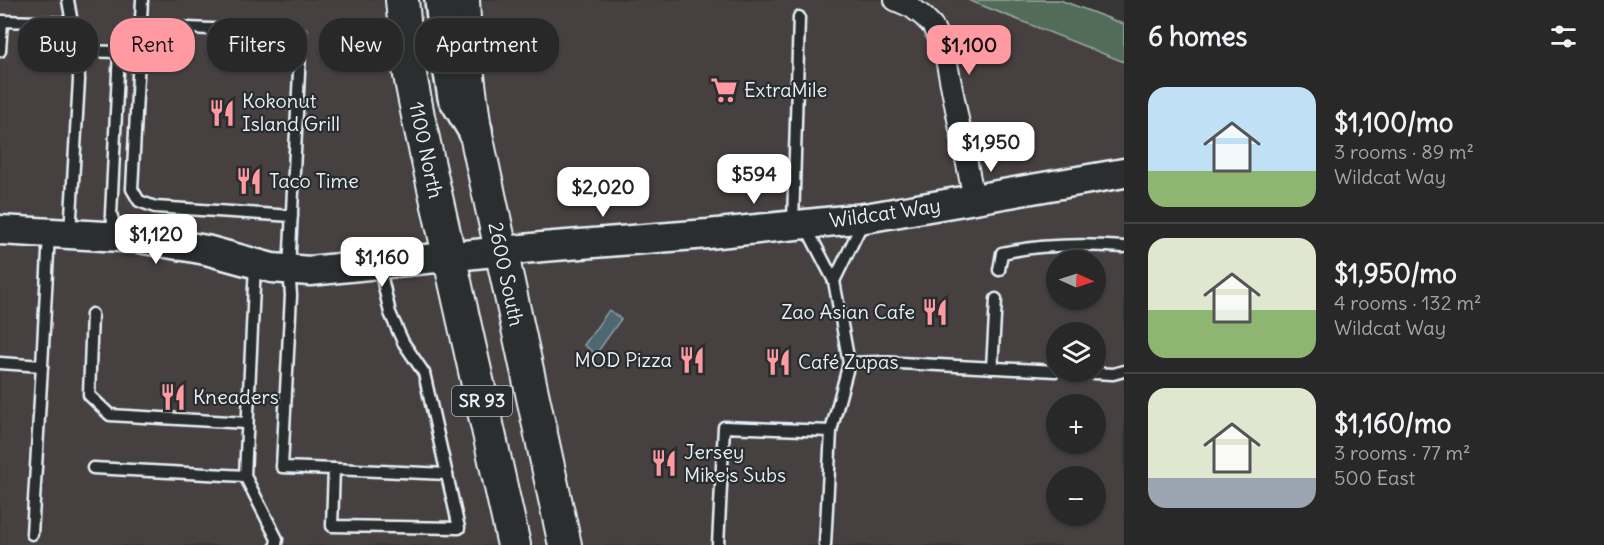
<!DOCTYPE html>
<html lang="en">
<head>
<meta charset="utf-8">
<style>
	:root { --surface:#292828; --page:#353434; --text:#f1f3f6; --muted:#a5a6a8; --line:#454445; --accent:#ff9aa2 }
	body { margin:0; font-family:Delius,sans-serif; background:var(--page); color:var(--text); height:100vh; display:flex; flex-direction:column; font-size:22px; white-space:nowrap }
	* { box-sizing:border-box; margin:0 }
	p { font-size:20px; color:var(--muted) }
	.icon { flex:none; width:33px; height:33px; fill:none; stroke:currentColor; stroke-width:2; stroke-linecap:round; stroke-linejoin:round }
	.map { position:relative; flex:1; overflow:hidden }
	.sheet { display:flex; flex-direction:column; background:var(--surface); width:480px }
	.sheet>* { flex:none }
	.guide { position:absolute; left:18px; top:18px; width:570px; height:54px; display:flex; gap:12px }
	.needle { width:39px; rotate:93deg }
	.controls { position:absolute; left:1046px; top:250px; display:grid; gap:12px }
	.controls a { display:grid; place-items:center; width:60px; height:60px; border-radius:50%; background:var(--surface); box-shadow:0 2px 4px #0004,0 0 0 2px var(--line); font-size:30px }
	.price { position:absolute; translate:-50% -51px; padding:0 14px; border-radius:12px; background:#fff; color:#222; font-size:20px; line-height:39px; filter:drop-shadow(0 2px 3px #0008) }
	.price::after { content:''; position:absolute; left:50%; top:36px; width:18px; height:14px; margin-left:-9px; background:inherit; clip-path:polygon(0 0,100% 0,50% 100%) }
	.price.selected { background:var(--accent); color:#111 }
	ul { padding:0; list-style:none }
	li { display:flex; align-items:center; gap:18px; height:150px; padding:0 24px }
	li+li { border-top:2px solid var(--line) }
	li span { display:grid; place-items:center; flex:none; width:168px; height:120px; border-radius:18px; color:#555 }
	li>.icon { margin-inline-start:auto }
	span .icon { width:72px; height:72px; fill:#fffc; stroke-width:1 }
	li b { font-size:26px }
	h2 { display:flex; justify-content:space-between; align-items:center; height:72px; padding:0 24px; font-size:26px }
	.chip { padding:0 21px; border-radius:24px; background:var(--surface); box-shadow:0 2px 4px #0004,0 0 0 2px var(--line); font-size:21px; line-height:54px }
	.chip.selected { background:var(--accent); color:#111 }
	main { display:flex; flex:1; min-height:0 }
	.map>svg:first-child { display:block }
	.built { fill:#47413f; fill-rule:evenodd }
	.green { fill:#536c5a; stroke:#9eaea9; stroke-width:1.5 }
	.water { fill:#4e6873; stroke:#8c9fa8; stroke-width:1.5 }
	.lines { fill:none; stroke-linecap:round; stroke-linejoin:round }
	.lane-casing { stroke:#e8f1f8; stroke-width:15 }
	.street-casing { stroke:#e8f1f8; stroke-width:24 }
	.secondary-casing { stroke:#e8f1f8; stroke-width:33 }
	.primary-casing { stroke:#e8f1f8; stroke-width:36 }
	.highway-casing { stroke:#e8f1f8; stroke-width:38 }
	.lane { stroke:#2a2d2e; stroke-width:10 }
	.street { stroke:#2a2d2e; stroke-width:20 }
	.secondary { stroke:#2a2d2e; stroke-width:28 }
	.primary { stroke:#2a2d2e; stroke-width:32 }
	.highway { stroke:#2a2d2e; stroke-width:33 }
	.labels { text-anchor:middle; stroke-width:4.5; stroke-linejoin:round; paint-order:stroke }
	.shield { fill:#2a2d2e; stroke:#afb6bb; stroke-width:1.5 }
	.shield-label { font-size:18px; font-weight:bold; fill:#e8f1f8 }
	.poi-label { font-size:20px; fill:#e8f1f8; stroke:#2a2d2e; text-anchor:start }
	.street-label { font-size:20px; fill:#e8f1f8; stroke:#2a2d2e }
</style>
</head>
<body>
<main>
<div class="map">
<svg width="1124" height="545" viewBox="0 0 1124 545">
	<rect width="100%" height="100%" fill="#373636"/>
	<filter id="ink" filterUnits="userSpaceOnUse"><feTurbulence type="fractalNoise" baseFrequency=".0167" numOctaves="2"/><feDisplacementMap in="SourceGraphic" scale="12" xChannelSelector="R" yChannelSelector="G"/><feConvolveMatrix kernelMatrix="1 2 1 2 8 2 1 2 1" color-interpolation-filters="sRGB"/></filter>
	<g filter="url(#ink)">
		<path class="built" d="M0,0H976L1124,57V545H0ZM1056,261H1095V300H1056ZM1056,333H1095V372H1056ZM1056,405H1095V444H1056ZM1056,477H1095V516H1056Z"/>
		<path class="green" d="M968,0H1060L1124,24V62Z"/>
		<path class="water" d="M609,310L621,319L596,354L584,345Z"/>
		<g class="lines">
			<defs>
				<g id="lane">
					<path d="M68,0L72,23"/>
					<path d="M142,0L132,189L139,201L155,207L292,216"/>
					<path d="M0,51L2,21L72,23L78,51L79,80L70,233"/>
					<path d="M78,51L119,52"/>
					<path d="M793,223L799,17"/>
					<path d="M118,236L111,214L119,52L141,26L301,33L289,270L291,295L282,467L334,469L332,526L459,528L424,373L403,342L390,313L379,265"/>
					<path d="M255,265L245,476L277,539L276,545"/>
					<path d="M999,270L1002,253C1042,244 1083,244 1124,247"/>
					<path d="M834,281L863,222"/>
					<path d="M92,314L89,395L110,415L247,423"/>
					<path d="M0,363L42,366L32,534"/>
					<path d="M849,363L880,362L1056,371"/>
					<path d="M42,366L49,234"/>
					<path d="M992,368L996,299"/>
					<path d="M1075,372L1113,374L1124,371"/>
					<path d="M93,468L245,476"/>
					<path d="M334,469L447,474"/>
					<path d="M718,545L724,427L831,431L849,363L834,281L806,227"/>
					<path d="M825,545L831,431"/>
				</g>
				<path id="street" d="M895,0L911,7L923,16L932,25L944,49L974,199"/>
				<path id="secondary" d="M0,230L139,238L206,250L272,268L310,271L542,247L708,234L865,218L1124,173"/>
				<g id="primary">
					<path d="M402,0L409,70L419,121L514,545"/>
					<path d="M463,0L466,60L475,130L565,545"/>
				</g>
				<path id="highway" d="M442,0L449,61L455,97L475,130"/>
			</defs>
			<use href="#lane" class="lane-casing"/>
			<use href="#street" class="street-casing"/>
			<use href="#secondary" class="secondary-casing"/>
			<use href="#primary" class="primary-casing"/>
			<use href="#highway" class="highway-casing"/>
			<use href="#lane" class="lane"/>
			<use href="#street" class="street"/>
			<use href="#secondary" class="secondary"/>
			<use href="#primary" class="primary"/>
			<use href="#highway" class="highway"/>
		</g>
	</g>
	<defs>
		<symbol id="supermarket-bare" viewBox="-9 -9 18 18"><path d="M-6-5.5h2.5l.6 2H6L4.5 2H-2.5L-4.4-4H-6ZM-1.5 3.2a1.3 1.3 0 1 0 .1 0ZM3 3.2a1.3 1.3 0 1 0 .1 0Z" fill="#ff9aa2" stroke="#2a2d2e" stroke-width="2.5" paint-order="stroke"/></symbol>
		<symbol id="restaurant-bare" viewBox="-9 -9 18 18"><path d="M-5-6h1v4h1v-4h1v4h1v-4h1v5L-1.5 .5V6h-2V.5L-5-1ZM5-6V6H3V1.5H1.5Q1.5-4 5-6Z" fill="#ff9aa2" stroke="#2a2d2e" stroke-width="2.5" paint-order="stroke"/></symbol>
	</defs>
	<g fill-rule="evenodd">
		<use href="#supermarket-bare" x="705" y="71" width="38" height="38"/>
		<use href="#restaurant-bare" x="203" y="94" width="38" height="38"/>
		<use href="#restaurant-bare" x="230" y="162" width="38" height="38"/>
		<use href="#restaurant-bare" x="916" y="293" width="38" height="38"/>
		<use href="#restaurant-bare" x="673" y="341" width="38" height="38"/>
		<use href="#restaurant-bare" x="759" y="343" width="38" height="38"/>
		<use href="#restaurant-bare" x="154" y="378" width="38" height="38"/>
		<use href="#restaurant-bare" x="645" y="444" width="38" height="38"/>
	</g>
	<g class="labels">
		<rect class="shield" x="452" y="386" width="60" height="30" rx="4.5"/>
		<g class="shield-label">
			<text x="482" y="407">SR 93</text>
		</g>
		<g class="poi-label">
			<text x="744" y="97">ExtraMile</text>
			<text x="242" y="108">Kokonut<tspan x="242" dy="23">Island Grill</tspan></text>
			<text x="269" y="188">Taco Time</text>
			<text x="915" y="319" text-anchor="end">Zao Asian Cafe</text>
			<text x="672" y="367" text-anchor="end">MOD Pizza</text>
			<text x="798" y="369">Café Zupas</text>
			<text x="193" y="404">Kneaders</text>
			<text x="684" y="459">Jersey<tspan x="684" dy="23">Mike's Subs</tspan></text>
		</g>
		<g class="street-label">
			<text transform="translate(426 150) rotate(78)" y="7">1100 North</text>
			<text transform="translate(885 213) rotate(-8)" y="7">Wildcat Way</text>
			<text transform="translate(506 274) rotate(78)" y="7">2600 South</text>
		</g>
	</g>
</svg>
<div class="controls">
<a><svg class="needle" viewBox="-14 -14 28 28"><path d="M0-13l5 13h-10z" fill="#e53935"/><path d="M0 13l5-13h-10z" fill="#a5a6a8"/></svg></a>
<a><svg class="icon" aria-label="layers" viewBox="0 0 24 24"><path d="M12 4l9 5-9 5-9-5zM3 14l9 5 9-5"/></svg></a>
<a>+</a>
<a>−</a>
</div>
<b class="price selected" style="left:969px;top:76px">$1,100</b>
<b class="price" style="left:991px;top:173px">$1,950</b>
<b class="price" style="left:754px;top:205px">$594</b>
<b class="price" style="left:603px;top:218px">$2,020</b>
<b class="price" style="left:156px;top:265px">$1,120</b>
<b class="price" style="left:382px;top:288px">$1,160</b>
<div class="guide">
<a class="chip">Buy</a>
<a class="chip selected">Rent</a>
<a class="chip">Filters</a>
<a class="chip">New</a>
<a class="chip">Apartment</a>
</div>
</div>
<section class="sheet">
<h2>6 homes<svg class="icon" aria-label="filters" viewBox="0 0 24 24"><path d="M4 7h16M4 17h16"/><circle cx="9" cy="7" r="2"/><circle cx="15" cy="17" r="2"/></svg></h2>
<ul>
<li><span style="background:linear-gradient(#bfe0f5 70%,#8fb573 0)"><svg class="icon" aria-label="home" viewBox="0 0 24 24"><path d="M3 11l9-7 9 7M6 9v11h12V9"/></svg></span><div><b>$1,100/mo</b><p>3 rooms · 89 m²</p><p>Wildcat Way</p></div></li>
<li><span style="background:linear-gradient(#dfe7d0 60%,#8fb573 0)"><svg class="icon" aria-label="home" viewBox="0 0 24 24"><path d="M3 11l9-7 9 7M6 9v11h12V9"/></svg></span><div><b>$1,950/mo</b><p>4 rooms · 132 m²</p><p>Wildcat Way</p></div></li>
<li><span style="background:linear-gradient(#dfe7d0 75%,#9aa5b1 0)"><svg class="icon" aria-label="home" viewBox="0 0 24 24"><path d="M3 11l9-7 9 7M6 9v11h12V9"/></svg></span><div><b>$1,160/mo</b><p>3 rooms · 77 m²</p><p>500 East</p></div></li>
</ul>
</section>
</main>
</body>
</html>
